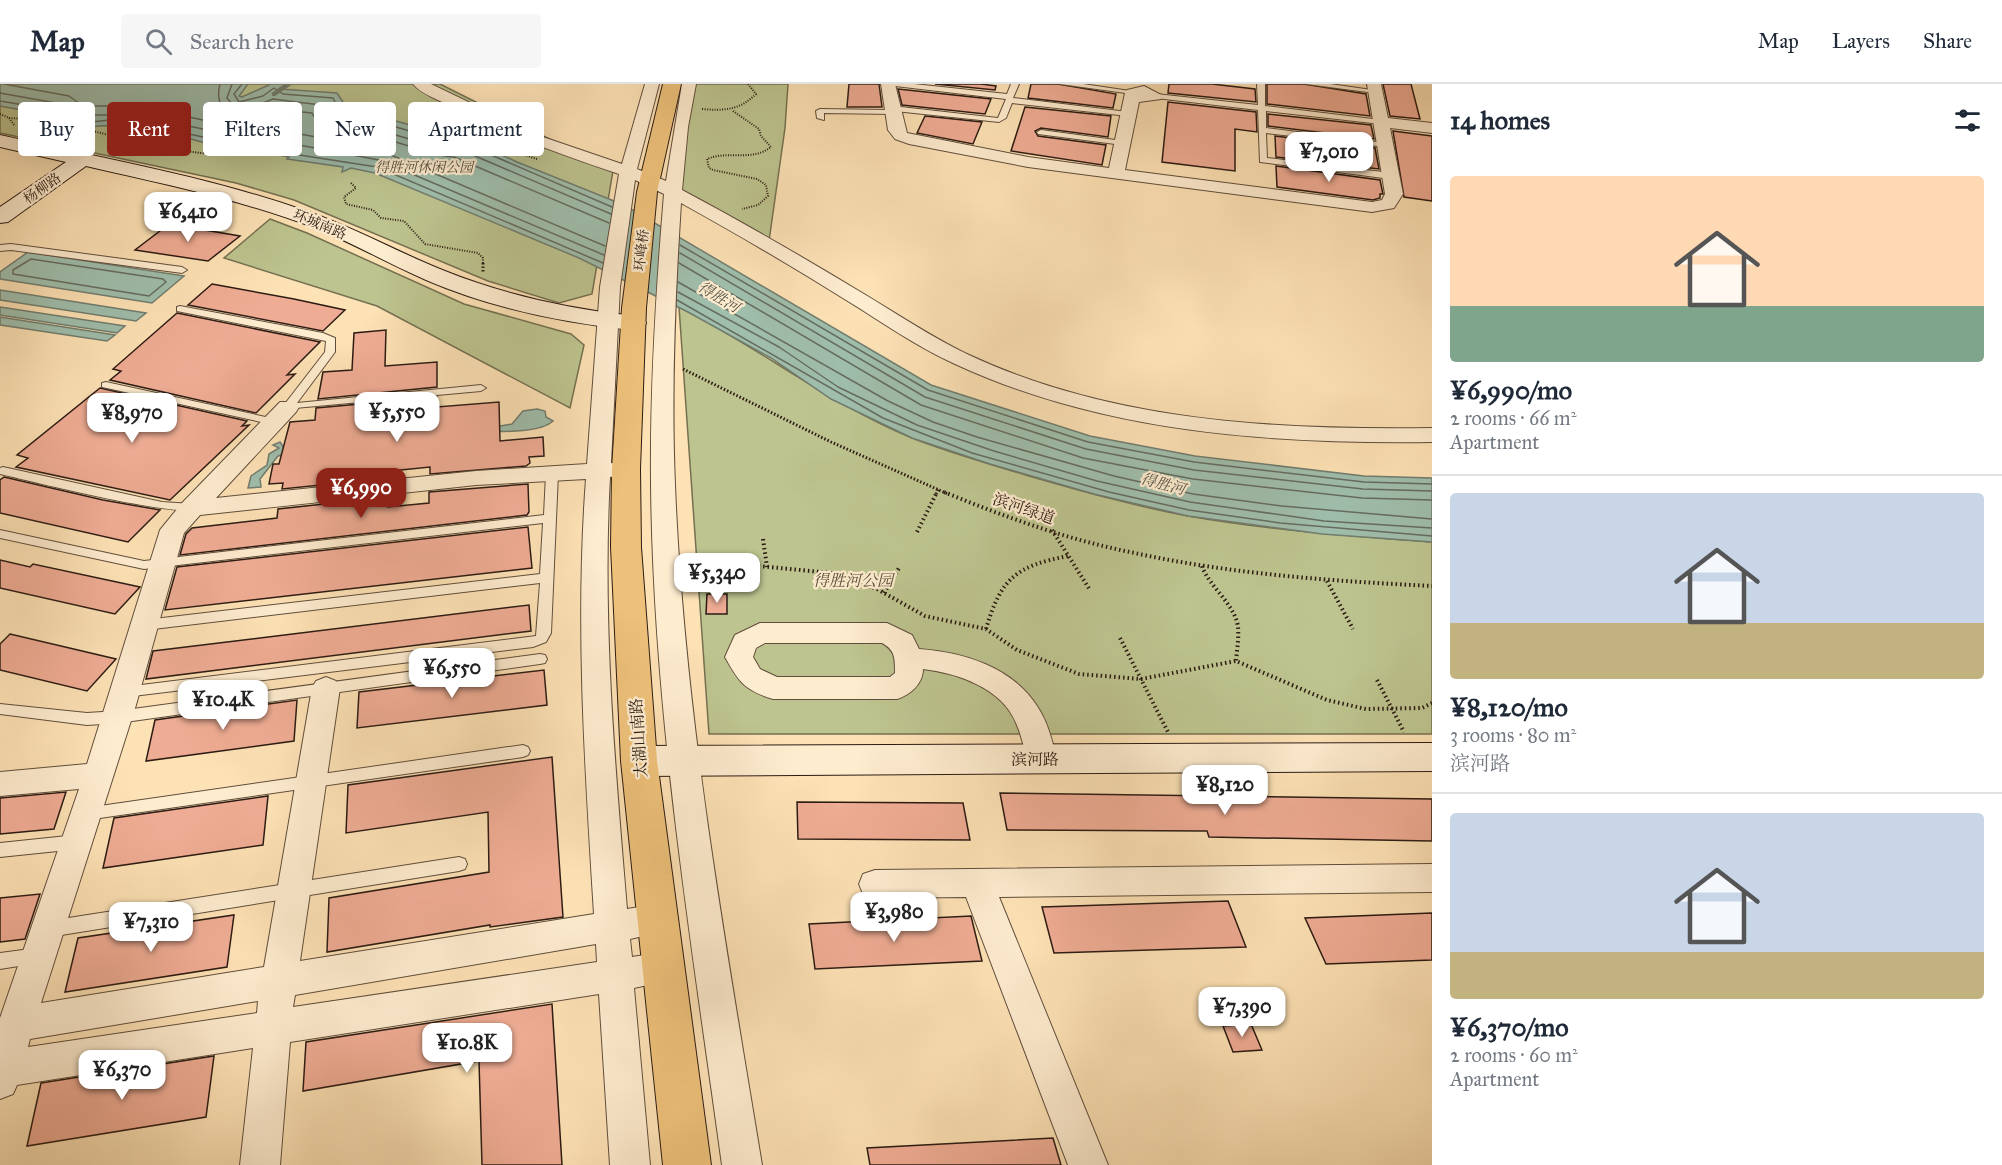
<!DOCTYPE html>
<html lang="en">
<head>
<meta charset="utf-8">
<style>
	:root { --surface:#fff; --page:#f6f6f7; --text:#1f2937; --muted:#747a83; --line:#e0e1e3; --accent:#8f2418 }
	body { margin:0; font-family:"IM FELL Great Primer","Noto Serif SC",serif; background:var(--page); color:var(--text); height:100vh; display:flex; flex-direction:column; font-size:22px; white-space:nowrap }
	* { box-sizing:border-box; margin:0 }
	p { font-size:20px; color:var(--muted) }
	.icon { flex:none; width:33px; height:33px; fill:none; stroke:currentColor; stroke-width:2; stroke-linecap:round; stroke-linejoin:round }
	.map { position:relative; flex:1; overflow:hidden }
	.panel { display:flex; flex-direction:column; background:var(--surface); width:570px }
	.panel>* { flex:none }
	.guide { position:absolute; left:18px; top:18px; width:570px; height:54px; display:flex; gap:12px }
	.price { position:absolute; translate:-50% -51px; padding:0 14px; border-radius:12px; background:#fff; color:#222; font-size:20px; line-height:39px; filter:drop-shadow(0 2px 3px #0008) }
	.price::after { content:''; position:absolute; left:50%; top:36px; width:18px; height:14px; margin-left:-9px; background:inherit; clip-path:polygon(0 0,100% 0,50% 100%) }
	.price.on { background:var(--accent); color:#fff }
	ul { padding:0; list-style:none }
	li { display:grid; align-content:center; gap:12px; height:318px; padding:0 18px }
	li+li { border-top:2px solid var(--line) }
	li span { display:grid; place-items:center; height:186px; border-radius:6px; color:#555 }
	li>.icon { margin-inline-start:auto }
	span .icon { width:108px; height:108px; fill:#fffc; stroke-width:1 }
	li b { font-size:26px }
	h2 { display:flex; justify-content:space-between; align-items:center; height:72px; padding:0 18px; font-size:26px }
	.pill { padding:0 21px; border-radius:6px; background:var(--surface); box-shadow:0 6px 24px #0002; font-size:21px; line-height:54px }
	.pill.on { background:var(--accent); color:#fff }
	header { display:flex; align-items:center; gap:36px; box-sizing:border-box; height:84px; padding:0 30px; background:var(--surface); border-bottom:2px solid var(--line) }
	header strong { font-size:28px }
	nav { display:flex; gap:33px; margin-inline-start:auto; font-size:21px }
	.search { width:420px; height:54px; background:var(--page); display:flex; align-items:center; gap:15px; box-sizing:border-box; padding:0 21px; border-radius:6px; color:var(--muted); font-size:22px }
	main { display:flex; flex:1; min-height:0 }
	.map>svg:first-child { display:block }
	.green { fill:#bdc48f; stroke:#747051; stroke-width:1.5 }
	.water { fill:#9fbeac; stroke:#717d6f; stroke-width:1.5 }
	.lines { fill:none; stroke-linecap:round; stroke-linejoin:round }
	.shore { stroke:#666c60; stroke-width:1.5 }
	.stream { stroke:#717d6f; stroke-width:4.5 }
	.building { fill:#efac94; stroke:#2c1b13; stroke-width:1.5 }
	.lane-casing { stroke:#604d3c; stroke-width:2 }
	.street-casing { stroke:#604d3c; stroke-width:2 }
	.secondary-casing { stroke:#2c1b13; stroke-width:2 }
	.primary-casing { stroke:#2c1b13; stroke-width:2 }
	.path-far2 { stroke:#2c1b13; stroke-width:2; stroke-dasharray:1 1.5; stroke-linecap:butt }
	.path-far1 { stroke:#2c1b13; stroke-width:3; stroke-dasharray:1.5 2; stroke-linecap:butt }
	.path { stroke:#2c1b13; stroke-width:4; stroke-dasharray:1.5 3; stroke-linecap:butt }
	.lane { fill:#feeccf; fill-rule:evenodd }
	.street { fill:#feeccf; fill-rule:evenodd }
	.secondary { fill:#feeccf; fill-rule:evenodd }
	.primary { fill:#eec17a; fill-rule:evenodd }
	.labels { text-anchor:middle; stroke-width:4.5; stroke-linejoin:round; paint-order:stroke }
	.far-park-label { font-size:14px; font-style:italic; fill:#584e38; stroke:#feeccf }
	.far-street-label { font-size:14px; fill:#2c1b13; stroke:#feeccf }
	.far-water-label { font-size:15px; font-style:italic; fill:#545449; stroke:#feeccf }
	.street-label { font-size:16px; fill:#2c1b13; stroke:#feeccf }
	.park-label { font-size:16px; font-style:italic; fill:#584e38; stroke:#feeccf }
</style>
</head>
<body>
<header>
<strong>Map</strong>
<div class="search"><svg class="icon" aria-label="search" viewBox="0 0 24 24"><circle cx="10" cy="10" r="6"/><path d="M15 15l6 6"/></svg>Search here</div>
<nav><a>Map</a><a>Layers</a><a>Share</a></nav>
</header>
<main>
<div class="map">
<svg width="1432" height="1081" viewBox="0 0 1432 1081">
	<rect width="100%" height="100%" fill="#fde2b5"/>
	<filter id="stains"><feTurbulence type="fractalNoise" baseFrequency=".00333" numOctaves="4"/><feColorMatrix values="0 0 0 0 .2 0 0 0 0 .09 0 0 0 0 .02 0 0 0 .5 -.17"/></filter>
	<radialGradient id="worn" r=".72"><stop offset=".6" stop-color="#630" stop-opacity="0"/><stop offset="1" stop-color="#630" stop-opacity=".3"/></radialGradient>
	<g class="green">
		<path d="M0,0H440L613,87L592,210L559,219L488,197L294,116L236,99L0,49Z"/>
		<path d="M694,0H788L785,44L769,157L669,99Z"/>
		<path d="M270,135L307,149L464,220L571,250L584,261L570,324L377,222L224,174Z"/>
		<path d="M679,223C759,263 829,320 912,354C950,369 990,380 1029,392C1081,407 1134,422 1188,432C1268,446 1350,452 1432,458V650H709Z"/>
	</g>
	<g class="water">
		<path d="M0,0H248L239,12L242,13L271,0H286L279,5L337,9L343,18L336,29L340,33L371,30L446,51L451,47L517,78L624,121L931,301L1090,352L1195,372L1364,392L1432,394V458L1322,450L1188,432L1094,410L990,380L912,354L831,315L771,274L688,228L579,174L375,89L351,84L342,88L343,83L287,75L289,73L239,63L233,65C180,55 117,27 64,51L58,49L65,45L64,34L0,22Z"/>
		<path d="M28,168L184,192L152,219L0,195V188Z"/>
		<path d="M0,206L146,229L136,237L0,216Z"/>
		<path d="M0,223L125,242L117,249L0,231Z"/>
		<path d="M0,233L115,251L107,257L0,241Z"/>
		<path d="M537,325L545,327L546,333L553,337C541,348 506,348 490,347L295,368L278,372L260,395L261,403L248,404L251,392L267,381L269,370L279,364L273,361L280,358L284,364L489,344L512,340L523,327Z"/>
	</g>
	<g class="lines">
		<g class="shore">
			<path d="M4,0L69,12L83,22H139L230,42L238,41L239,36C223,29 215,18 220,0"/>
			<path d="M232,0L227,14L237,26H245L273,15L321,21L324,36L335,46L350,48L372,44L443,65L454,63L611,130"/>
			<path d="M242,0L234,10L239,18L263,12L274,4L283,10L333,14L335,18L330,30L337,39L350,40L372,36L444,57L454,55L612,123"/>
			<path d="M0,9L67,21L79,31H137L231,51L241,50L379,76L604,171"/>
			<path d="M0,17L65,28L73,40L119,35L231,59L240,57L293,70L377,83L603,179"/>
			<path d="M273,25L312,29L327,55L241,39L243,35Z"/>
			<path d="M680,161L928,306L1088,358L1194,378L1364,398L1432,400"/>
			<path d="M605,162L384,68L355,62L353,58C387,45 419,72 454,73L609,139"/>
			<path d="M680,169L925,313L1086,365L1194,386L1363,405L1432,407"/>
			<path d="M31,175L163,195L166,198L149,212L13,190V186Z"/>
			<path d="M679,179L921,321L1083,374L1193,395L1362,414L1432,416"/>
			<path d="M678,198L888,317L933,338L977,353L1114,392L1193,410L1282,422L1432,435"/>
			<path d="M678,208L779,263L838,303L917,341L994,367L1097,397L1190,418L1324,437L1432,444"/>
			<path d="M677,216L883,334L972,369L1109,408L1189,426L1280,439L1432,452"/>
		</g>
		<path class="stream" d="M274,10L289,0"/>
	</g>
	<g class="building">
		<path d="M849,0H879L882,23H847Z"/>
		<path d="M935,0H981L996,2L995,6Z"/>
		<path d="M1031,0H1058L1116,10L1113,24L1028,14Z"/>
		<path d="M1169,0H1212L1255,5L1256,18L1168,9Z"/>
		<path d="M1267,0H1304L1366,10L1370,32L1267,20Z"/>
		<path d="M1383,0H1411L1420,35L1390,32Z"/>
		<path d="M898,5L991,15L985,30L902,21Z"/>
		<path d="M1168,18L1256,28L1257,48L1235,45V87L1162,78Z"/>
		<path d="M1025,23L1111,32L1108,53L1041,44L1035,47L1038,52L1106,61L1102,81L1011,67Z"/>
		<path d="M1268,30L1371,41L1374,55L1268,42Z"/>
		<path d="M925,32L982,38L973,60L917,49Z"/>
		<path d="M1393,47L1432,52V117L1404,113Z"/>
		<path d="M1275,52L1375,64L1379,85L1276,73Z"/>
		<path d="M1276,82L1380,96L1383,110H1380V114L1373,116L1277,103Z"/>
		<path d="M169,140L240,152L208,177L135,166Z"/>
		<path d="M212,200L294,215L345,226L323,247L188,221Z"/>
		<path d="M177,229L320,258L287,291L295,290L256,329L110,296L121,287L113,285Z"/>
		<path d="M386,246L385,282L437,278V303L318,315L323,288L352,286L354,249Z"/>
		<path d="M100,304L247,337L242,342L249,341L170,416L16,383L28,374L17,371Z"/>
		<path d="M437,313V323L499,318L500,357L543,353L544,372L529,373L530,379L526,382L430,390V383L391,387L390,394L282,405L283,399L269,400L273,380H279L290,338L315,336L316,324Z"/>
		<path d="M4,393L103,416L160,426L128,458L0,429V396Z"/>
		<path d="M528,400L529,428L527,431L180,471L186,450L192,444L277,434L278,425L389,413L388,423L429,419V408Z"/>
		<path d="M528,443L532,484L165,526L177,483Z"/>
		<path d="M0,476L30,483L33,480L140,503L115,530L0,504Z"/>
		<path d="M707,510H727V530H706Z"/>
		<path d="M529,521L531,547L146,595L153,567Z"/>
		<path d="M10,550L116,575L87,607L0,586V560Z"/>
		<path d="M544,586L547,621L357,644L359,608Z"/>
		<path d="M297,616L294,657L146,677L155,636Z"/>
		<path d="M552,673L563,833L490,843V841L327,868L329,814L489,788L488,728L346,749L348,701Z"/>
		<path d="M66,708L54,745L0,750V714Z"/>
		<path d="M1000,709L1432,715V757L1209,753L1207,747L1007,746Z"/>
		<path d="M268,712L263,761L103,784L114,734Z"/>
		<path d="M797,718L963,719L970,756L798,755Z"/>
		<path d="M40,810L25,855L0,858V814Z"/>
		<path d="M1228,817L1246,863L1054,869L1042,823Z"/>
		<path d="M1432,829V876L1326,880L1305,834Z"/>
		<path d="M234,831L227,883L65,908L78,854Z"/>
		<path d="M971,832L982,877L815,885L809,840Z"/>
		<path d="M552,920L562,1081H482L479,977L303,1007L306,958Z"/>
		<path d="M1251,940L1262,966L1233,968L1223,942Z"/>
		<path d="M214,972L206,1033L27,1062L41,999Z"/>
		<path d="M1053,1054L1061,1081H870L867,1064Z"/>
	</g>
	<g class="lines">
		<defs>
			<g id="lane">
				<path d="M891,0H914L1007,10L1011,0H1019L1013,14L1128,28L1132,30L1128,32L1012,19L1006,34L999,38L895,27V30H892L824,29V36L817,34L816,27L820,25L890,26L888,24L892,22L998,34L1006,15L895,2Z"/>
				<path d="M1060,0H1083L1137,8L1133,10Z"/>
				<path d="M1257,0H1265V22L1381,36L1385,38L1381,40L1266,27V44L1385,59L1389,61L1385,63L1266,49L1267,74L1391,89L1395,92L1391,95L1260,78L1258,26L1156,14L1152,12L1156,10L1258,21Z"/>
				<path d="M1306,0H1330L1379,7L1375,9Z"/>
				<path d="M1041,46L1123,57L1127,59L1123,61L1038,50L1037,48Z"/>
				<path d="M11,160L182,183L187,186L182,189L11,166L0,167V161Z"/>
				<path d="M180,222L323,249L335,254V268L297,319L481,301L486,304L481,307L284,325V321L325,268L326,257L177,227V223Z"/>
				<path d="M106,298L275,335L281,338L275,341L102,303V299Z"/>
				<path d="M3,383L162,418L191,420L197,424C185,436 26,396 0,390V384Z"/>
				<path d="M552,386L558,390L551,549L546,558L533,563L125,613L120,612L118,608L120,604L125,603L536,552L540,499L145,546L138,541L145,536L540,490L543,439L144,485L0,454V446L144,477L544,431L546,390Z"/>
				<path d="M540,570L545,571L547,575L545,579L540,580L118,639L87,641L0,630V620L87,629L118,627Z"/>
				<path d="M523,661L528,663L530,667L528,671L523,673L86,736L80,735L78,730L80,725L86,724Z"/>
				<path d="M77,751L83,753L85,758L83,763L77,765L0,773V759Z"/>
				<path d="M459,773L465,775L467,780L465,785L459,787L49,853L43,850L41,845L43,840L49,837Z"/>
				<path d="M38,864L44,866L47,872L44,878L0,885V869Z"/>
			</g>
			<g id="street">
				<path d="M413,0H431L537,51L622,80L645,0H659L637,85L666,97L682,0H696L688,43L682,106C742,138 801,172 859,207C896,229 931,253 969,271C1113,338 1276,346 1432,344V358C1271,360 1104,349 955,280C917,263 882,238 846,216C792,182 737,150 681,119C675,213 671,307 675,401C684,630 725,856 762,1081H722C691,855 653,627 651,399C650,302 656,206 664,110L635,96L620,203L611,379L622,381L626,386L622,391L610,393C602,537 615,682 627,825L658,820L670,824L675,835L670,846L630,855L632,873L663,868L675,873L680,884L675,895L634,904L650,1081H610L599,910L290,958L280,1081H240L253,964L17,1001L13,1010L0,1015V934L79,705L0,712V688L87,680L160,446L182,419L280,318H296L299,323L296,328L216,414L476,387L587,380L600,203L619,90C560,70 503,50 448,21C437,15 421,10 413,0ZM586,395C575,539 585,686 594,830L300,877L340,604L336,597L326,593L316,597L312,604L264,883L41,919L136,621L184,449L200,431L476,401ZM596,860L597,878L293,923L295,911ZM258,917L257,929L28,963L30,955Z"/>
				<path d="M881,0H895L907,49L1028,73L1109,84L1125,9L1127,6L1144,2L1163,12L1161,15L1139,18L1125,86L1372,118L1382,116L1385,110L1367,0H1381L1388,34L1432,39V49L1390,44L1403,110L1394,124L1372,128L1028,83L909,60L895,55L888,46Z"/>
				<path d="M760,539H887L912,551L919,565C963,568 1012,583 1037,622C1048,638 1052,657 1057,675L1053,683L1042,687L1031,683C1024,669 1023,654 1016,639C1002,604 957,589 923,585C923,600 910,611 897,615H773C744,606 739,598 725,573L735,551ZM765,559H882C895,566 895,574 895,589L890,593H777L760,585L753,573L756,564Z"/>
				<path d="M1432,780V808L999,813L1108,1081H1068L966,813L875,814L863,810L859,800L863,790L875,786Z"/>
			</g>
			<g id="secondary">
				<path d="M0,51C101,74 205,92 303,126C352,142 397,168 445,187C505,211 569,225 634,232L643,234L646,239L643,244L634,246C564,239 491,224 426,196C389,180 353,159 315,144C240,115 163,100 86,82L8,138L0,139V123L66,78L0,63Z"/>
				<path d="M1432,659V687L639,692L626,687L621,677L626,667L639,662Z"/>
			</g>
			<path id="primary" d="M663,0H681L657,108L646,224L640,385L641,463L657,677L711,1081H663L621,677L611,463L612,385L622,224L637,108Z"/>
		</defs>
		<use href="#lane" class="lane-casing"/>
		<use href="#street" class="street-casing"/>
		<use href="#secondary" class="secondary-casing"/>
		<use href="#primary" class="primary-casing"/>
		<g class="path-far2">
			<path d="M702,25C724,27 740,26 756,10L748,0"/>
			<path d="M733,27L759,45L761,52L771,63C752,78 728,66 707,75L709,84L713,86L757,95L766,101L768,112L758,121L742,125"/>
			<path d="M0,30L9,34L15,42"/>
			<path d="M9,34L49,36L161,64L217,71"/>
			<path d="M502,60L510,66L537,75"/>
			<path d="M139,69L158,65"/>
			<path d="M351,99L356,104L344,113L346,120L373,126L381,134L404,137L425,160L478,169L483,174V180"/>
		</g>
		<g class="path-far1">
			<path d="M483,179V189"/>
			<path d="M683,285L831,358L948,410"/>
			<path d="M936,410L939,405"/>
		</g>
		<g class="path">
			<path d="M944,408C1005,433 1066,455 1130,468C1229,490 1331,497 1432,502"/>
			<path d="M1052,446L1090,506"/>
			<path d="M917,448L937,408"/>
			<path d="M763,455L767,483"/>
			<path d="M1202,482C1210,504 1235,520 1238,543C1239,554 1237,566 1236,577"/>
			<path d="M692,493L759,482L831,489L877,505L925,532L986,545L1017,566L1079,590L1141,595L1236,577L1327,616L1366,625L1422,624L1432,619"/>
			<path d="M1327,497L1353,545"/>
			<path d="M884,509L899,484"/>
			<path d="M986,545C1001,494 1016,482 1068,472"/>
			<path d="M1120,554L1169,650"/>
			<path d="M1377,596L1404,648"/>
		</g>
		<use href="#lane" class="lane"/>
		<use href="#street" class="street"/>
		<use href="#secondary" class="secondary"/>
		<use href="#primary" class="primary"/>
	</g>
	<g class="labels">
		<g class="far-park-label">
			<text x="424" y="88">得胜河休闲公园</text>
		</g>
		<g class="far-street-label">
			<text transform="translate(42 104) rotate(-35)" y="5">杨柳路</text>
			<text transform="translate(320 140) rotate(23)" y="5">环城南路</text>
			<text transform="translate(641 166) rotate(-84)" y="5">环峰桥</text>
		</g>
		<g class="far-water-label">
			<text transform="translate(719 213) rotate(31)" y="5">得胜河</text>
			<text transform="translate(1163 400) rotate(15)" y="5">得胜河</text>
		</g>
		<g class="street-label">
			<text transform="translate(1024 424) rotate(19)" y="6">滨河绿道</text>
			<text transform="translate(638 654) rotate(-94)" y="6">太湖山南路</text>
			<text x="1035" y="681">滨河路</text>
		</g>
		<g class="park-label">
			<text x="853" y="502">得胜河公园</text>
		</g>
	</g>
	<rect width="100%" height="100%" filter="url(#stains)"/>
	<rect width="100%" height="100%" fill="url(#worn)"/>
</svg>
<b class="price" style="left:1329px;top:99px">¥7,010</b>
<b class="price" style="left:188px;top:159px">¥6,410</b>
<b class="price" style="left:397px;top:359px">¥5,550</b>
<b class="price" style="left:132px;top:360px">¥8,970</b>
<b class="price on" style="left:361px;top:435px">¥6,990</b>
<b class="price" style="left:717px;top:520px">¥5,340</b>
<b class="price" style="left:452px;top:615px">¥6,550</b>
<b class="price" style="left:223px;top:647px">¥10.4K</b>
<b class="price" style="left:1225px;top:732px">¥8,120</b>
<b class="price" style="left:894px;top:859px">¥3,980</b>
<b class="price" style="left:151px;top:869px">¥7,310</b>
<b class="price" style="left:1242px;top:954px">¥7,390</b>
<b class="price" style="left:467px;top:990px">¥10.8K</b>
<b class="price" style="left:122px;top:1017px">¥6,370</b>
<div class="guide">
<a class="pill">Buy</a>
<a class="pill on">Rent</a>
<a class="pill">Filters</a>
<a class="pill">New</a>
<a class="pill">Apartment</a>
</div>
</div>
<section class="panel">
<h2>14 homes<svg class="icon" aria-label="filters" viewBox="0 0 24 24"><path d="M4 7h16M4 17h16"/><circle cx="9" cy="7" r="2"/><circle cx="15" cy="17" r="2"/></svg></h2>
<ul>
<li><span style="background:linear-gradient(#ffd9b3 70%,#7fa58c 0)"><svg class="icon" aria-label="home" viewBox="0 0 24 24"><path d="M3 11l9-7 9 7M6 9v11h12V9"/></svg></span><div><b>¥6,990/mo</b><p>2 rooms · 66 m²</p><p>Apartment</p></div></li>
<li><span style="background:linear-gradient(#c9d6e8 70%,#c2b280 0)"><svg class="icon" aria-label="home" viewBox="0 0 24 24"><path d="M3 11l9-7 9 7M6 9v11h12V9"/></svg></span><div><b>¥8,120/mo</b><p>3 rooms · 80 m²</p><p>滨河路</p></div></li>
<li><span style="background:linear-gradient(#c9d6e8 75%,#c2b280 0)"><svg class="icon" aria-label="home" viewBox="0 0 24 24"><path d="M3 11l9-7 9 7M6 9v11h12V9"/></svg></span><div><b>¥6,370/mo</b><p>2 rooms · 60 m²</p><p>Apartment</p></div></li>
</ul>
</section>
</main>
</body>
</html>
